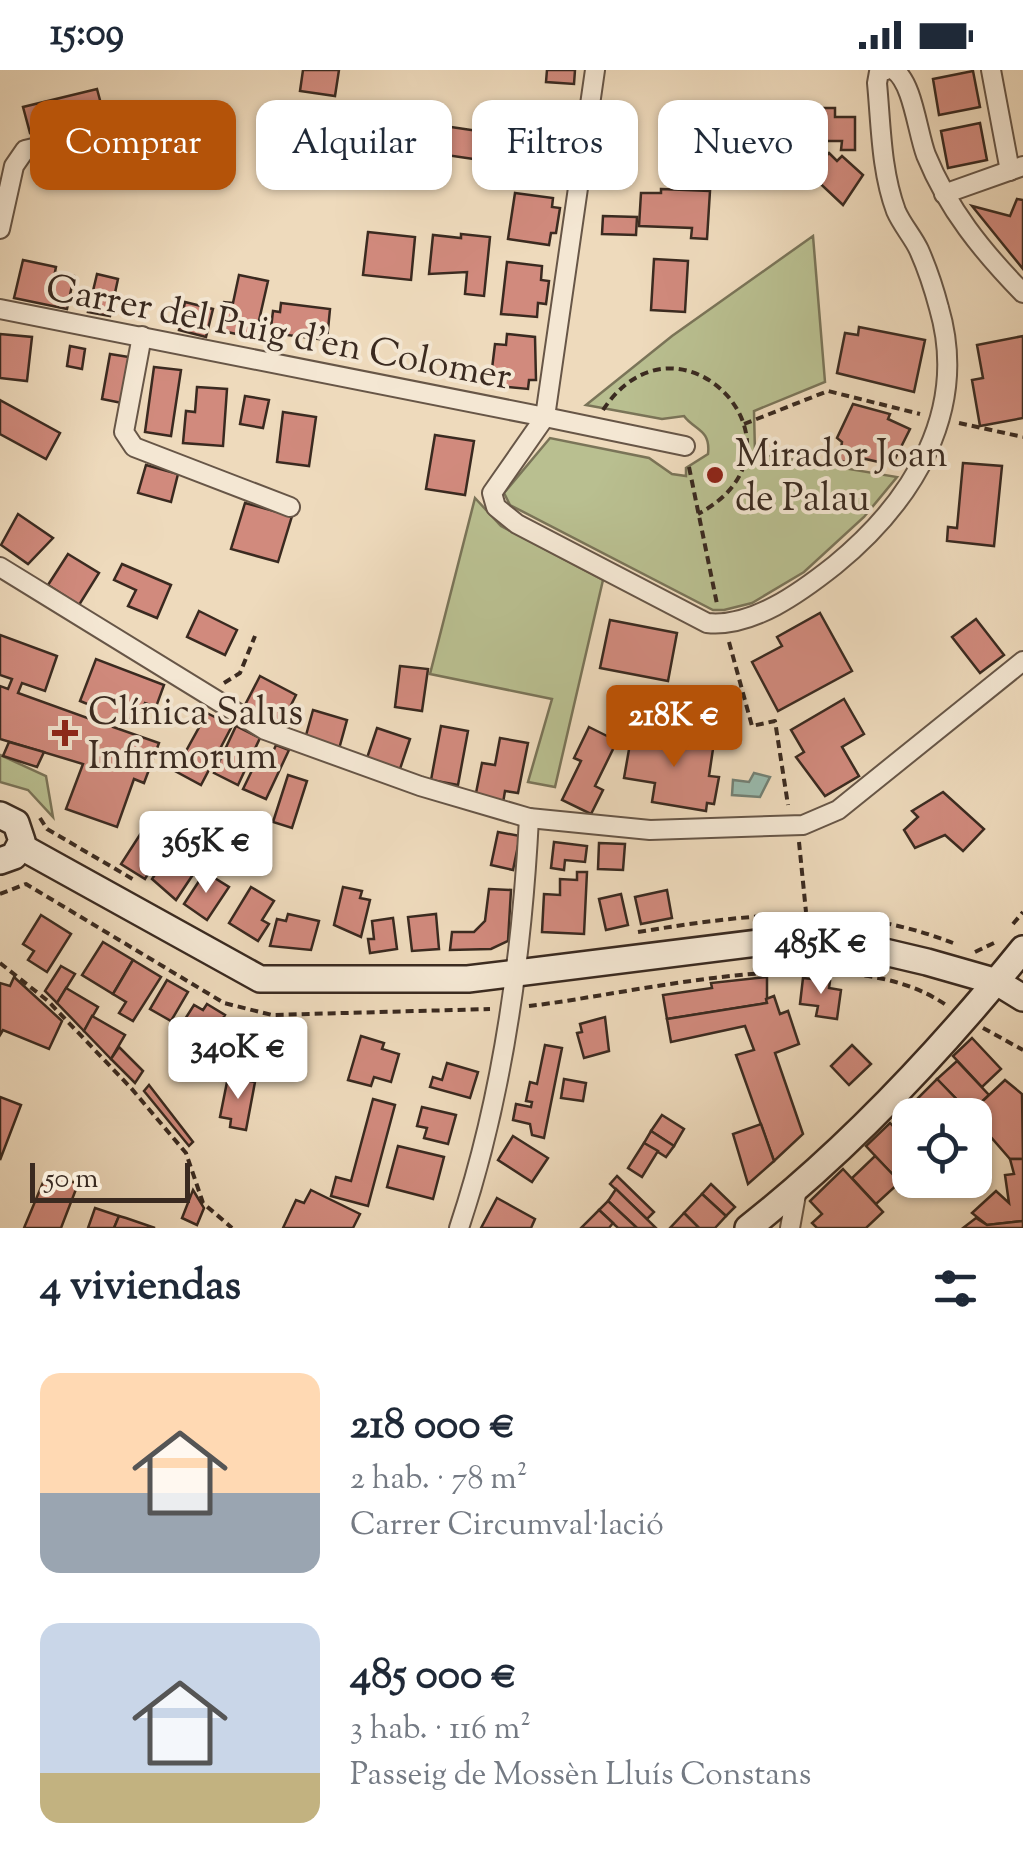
<!DOCTYPE html>
<html lang="es">
<head>
<meta charset="utf-8">
<style>
	:root { --surface:#fff; --page:#f2f2f3; --text:#1f2937; --muted:#747a83; --accent:#b45309 }
	body { margin:0; font-family:"Sorts Mill Goudy",serif; background:var(--page); color:var(--text); height:100vh; display:flex; flex-direction:column; font-size:38px; white-space:nowrap }
	* { box-sizing:border-box; margin:0 }
	p { font-size:32px; color:var(--muted) }
	.icon { flex:none; width:55px; height:55px; fill:none; stroke:currentColor; stroke-width:2; stroke-linecap:round; stroke-linejoin:round }
	.map { position:relative; height:1158px; overflow:hidden }
	.side { display:flex; flex-direction:column; background:var(--surface); flex:1 }
	.side>* { flex:none }
	.banner { position:absolute; left:30px; top:30px; width:965px; height:90px; display:flex; gap:20px }
	.controls { position:absolute; left:892px; top:1028px; display:grid; gap:20px }
	.controls a { display:grid; place-items:center; width:100px; height:100px; border-radius:20px; background:var(--surface); box-shadow:0 2px 8px #0004; font-size:50px }
	.scale { position:absolute; left:30px; bottom:25px; width:160px; box-sizing:border-box; padding-left:10px; border:5px solid #3a2a20; border-top:0; font-size:28px; line-height:35px; white-space:nowrap; color:#3a2a20; -webkit-text-stroke:8px #f4e7d3; paint-order:stroke }
	.price { position:absolute; translate:-50% -85px; padding:0 22px; border-radius:10px; background:#fff; color:#222; font-size:32px; line-height:65px; filter:drop-shadow(0 2px 5px #0008) }
	.price::after { content:''; position:absolute; left:50%; top:60px; width:30px; height:22px; margin-left:-15px; background:inherit; clip-path:polygon(0 0,100% 0,50% 100%) }
	.price.active { background:var(--accent); color:#fff }
	ul { padding:0; list-style:none }
	li { display:flex; align-items:center; gap:30px; height:250px; padding:0 40px }
	li span { display:grid; place-items:center; flex:none; width:280px; height:200px; border-radius:20px; color:#555 }
	li>.icon { margin-inline-start:auto }
	span .icon { width:120px; height:120px; fill:#fffc; stroke-width:1 }
	li b { font-size:42px }
	h2 { display:flex; justify-content:space-between; align-items:center; height:120px; padding:0 40px; font-size:42px }
	.pill { padding:0 35px; border-radius:20px; background:var(--surface); box-shadow:0 2px 8px #0004; font-size:35px; line-height:90px }
	.pill.active { background:var(--accent); color:#fff }
	.status { display:flex; justify-content:space-between; align-items:center; height:70px; padding:0 50px; background:var(--surface); direction:ltr }
	.status svg { height:28px; fill:currentColor }
	.map>svg:first-child { display:block }
	.green { fill:#b9bf90; stroke:#7a7458; stroke-width:2.5 }
	.water { fill:#99bbae; stroke:#738175; stroke-width:2.5 }
	.building { fill:#d18a7d; stroke:#3a2a20; stroke-width:2.5 }
	.lines { fill:none; stroke-linecap:round; stroke-linejoin:round }
	.street-casing { stroke:#675647; stroke-width:22 }
	.secondary-casing { stroke:#3a2a20; stroke-width:30 }
	.path { stroke:#3a2a20; stroke-width:4; stroke-dasharray:8 5; stroke-linecap:butt }
	.street { stroke:#f4e7d3; stroke-width:18 }
	.secondary { stroke:#f4e7d3; stroke-width:25 }
	.poi-dot { fill:#8f2418; stroke:#f4e7d3; stroke-width:4 }
	.labels { text-anchor:middle; stroke-width:8; stroke-linejoin:round; paint-order:stroke }
	.street-label { font-size:38px; fill:#3a2a20; stroke:#f4e7d3 }
	.poi-label { font-size:38px; fill:#3a2a20; stroke:#f4e7d3; text-anchor:start }
</style>
</head>
<body>
<div class="status"><b>15:09</b><svg viewBox="0 0 49 12"><path d="M0 12V9h3v3zM5 12V6h3v6zM10 12V3h3v9zM15 12V0h3v12zM26 1h20v11H26zM47 4h2v5h-2z"/></svg></div>
<div class="map">
<svg width="1023" height="1158" viewBox="0 0 1023 1158">
	<rect width="100%" height="100%" fill="#eedabc"/>
	<filter id="stains"><feTurbulence type="fractalNoise" baseFrequency=".002" numOctaves="4"/><feColorMatrix values="0 0 0 0 .2 0 0 0 0 .09 0 0 0 0 .02 0 0 0 .5 -.17"/></filter>
	<radialGradient id="worn" r=".72"><stop offset=".6" stop-color="#630" stop-opacity="0"/><stop offset="1" stop-color="#630" stop-opacity=".3"/></radialGradient>
	<g class="green">
		<path d="M813,166L825,312L754,341L755,383L897,407L864,447L804,502L752,533L724,540H713L510,435L504,423L550,368L649,388L672,404L686,406V398L708,384C711,359 694,360 684,346L662,349L586,335L672,266Z"/>
		<path d="M475,428L501,456L603,510L555,717L528,712L552,629L430,604Z"/>
		<path d="M0,685L46,706L53,747L28,720L0,712Z"/>
	</g>
	<path class="water" d="M754,703L770,707L760,727L732,725L733,710L749,712Z"/>
	<g class="building">
		<path d="M303,0H339L335,26L300,21Z"/>
		<path d="M547,0H575L574,14L546,12Z"/>
		<path d="M973,1L980,37L939,45L933,9Z"/>
		<path d="M97,19L104,45L30,63L23,37Z"/>
		<path d="M817,38H835V47H855V80H841L842,71H817Z"/>
		<path d="M980,53L987,90L948,98L941,61Z"/>
		<path d="M451,57L512,66L508,94L446,85Z"/>
		<path d="M230,67V95H204V103H185V68Z"/>
		<path d="M829,83L837,91L842,86L863,105L843,135L810,104Z"/>
		<path d="M594,98H623V111L594,110Z"/>
		<path d="M661,119L710,121L707,169L691,168L692,158L639,156L641,123H661Z"/>
		<path d="M515,123L553,128L552,137L560,138L556,163H551L549,175L508,169Z"/>
		<path d="M1017,129L1023,130V199L972,136L1010,146Z"/>
		<path d="M603,146L637,147L636,165L602,164Z"/>
		<path d="M368,162L415,167L411,210L363,205Z"/>
		<path d="M461,164L490,167L484,226L465,224L467,202L429,204L433,165L461,168Z"/>
		<path d="M654,189L688,191L685,242L651,240Z"/>
		<path d="M23,190L56,197L55,202L74,206L67,239L14,228Z"/>
		<path d="M507,192L542,196L541,210L549,211L546,234L538,233L537,247L501,244Z"/>
		<path d="M97,204L118,209L110,246L88,242Z"/>
		<path d="M239,205L268,211L255,268L218,260L224,232L233,233Z"/>
		<path d="M185,232L213,239L206,267L179,260Z"/>
		<path d="M281,233L330,239L327,270L279,264V259L271,258L273,241L280,242Z"/>
		<path d="M859,257L925,270L914,322L837,303L845,263L858,265Z"/>
		<path d="M0,264L32,267L27,311L0,308Z"/>
		<path d="M507,264L535,267L536,310H529L528,319L490,315L495,274L506,275Z"/>
		<path d="M1023,266V348L980,356L972,310L983,308L977,275Z"/>
		<path d="M70,276L85,279L82,299L67,296Z"/>
		<path d="M110,284L135,288L127,334L102,329Z"/>
		<path d="M154,297L181,300L171,366L145,362Z"/>
		<path d="M197,317L227,319L223,376L183,373L186,341L195,342Z"/>
		<path d="M245,326L269,330L263,358L240,354Z"/>
		<path d="M0,330L60,363L46,389L0,364Z"/>
		<path d="M853,334L890,344L888,349L910,359L892,395L848,385L846,392L839,391L842,372L837,368Z"/>
		<path d="M283,342L316,347L309,396L277,392Z"/>
		<path d="M435,365L474,371L465,425L426,419Z"/>
		<path d="M963,393L1002,396L994,476L947,471L948,457L957,458Z"/>
		<path d="M146,395L178,404L171,432L138,423Z"/>
		<path d="M245,433L292,446L278,492L231,479Z"/>
		<path d="M18,444L53,468L28,494L1,475Z"/>
		<path d="M68,484L99,503L79,535L48,515Z"/>
		<path d="M122,494L171,515L157,548L128,536L136,520L114,510Z"/>
		<path d="M199,541L237,560L225,585L187,567Z"/>
		<path d="M820,543L852,601L778,641L752,592L782,576L777,567Z"/>
		<path d="M976,549L1004,585L980,603L952,567Z"/>
		<path d="M610,550L677,563L668,611L600,598Z"/>
		<path d="M0,565L57,586L45,621L22,613L18,623L90,649L95,637L80,631L96,589L164,615L156,637L145,633L138,652L118,645L113,657L159,673L144,713L134,709L117,757L66,739L83,694L0,669V616L8,619L12,609L0,605Z"/>
		<path d="M400,596L428,599L422,641L395,637Z"/>
		<path d="M260,606L296,625L282,653L245,635Z"/>
		<path d="M844,629L864,664L842,677L859,706L825,726L796,687L804,682L791,660Z"/>
		<path d="M313,640L347,650L339,679L305,669Z"/>
		<path d="M207,643L232,656L201,715L175,701Z"/>
		<path d="M236,656L260,668L238,715L214,703Z"/>
		<path d="M441,656L468,661L458,715L431,710Z"/>
		<path d="M589,657L617,671L595,716L603,720L591,744L562,730L581,691L574,688Z"/>
		<path d="M377,658L410,669L400,699L367,688Z"/>
		<path d="M660,661L700,668L699,676L713,679L709,706L719,707L714,734L707,733L706,741L652,732L655,713L624,708L631,668L658,673Z"/>
		<path d="M500,668L528,673L518,723L505,721L503,733L475,728L482,693L495,695Z"/>
		<path d="M9,672L44,682L37,697L3,686Z"/>
		<path d="M276,675L289,680L266,729L243,719L258,688L268,693Z"/>
		<path d="M288,705L307,711L292,758L273,752Z"/>
		<path d="M943,722L984,759L963,781L945,765L915,778L904,760L918,747L912,741Z"/>
		<path d="M143,760L166,774L145,809L121,794Z"/>
		<path d="M498,762L520,766L513,800L491,795Z"/>
		<path d="M554,772L587,776L585,792L565,790L564,800L551,798Z"/>
		<path d="M599,773L625,774L623,800L598,799Z"/>
		<path d="M174,777L200,794L176,830L152,809Z"/>
		<path d="M205,802L229,817L207,850L184,834Z"/>
		<path d="M577,802H587L584,864L542,862L544,824L560,825V809L577,810Z"/>
		<path d="M251,817L274,831L262,850L269,854L258,871L229,853Z"/>
		<path d="M343,817L362,821L360,828L370,830L361,867L334,855Z"/>
		<path d="M489,819L511,820L508,871L491,879L450,880L452,862H474L485,851Z"/>
		<path d="M667,820L672,848L641,854L635,827Z"/>
		<path d="M621,824L628,855L606,860L599,829Z"/>
		<path d="M288,844L319,851L311,880L270,876L277,849L286,851Z"/>
		<path d="M436,844L439,879L412,881L408,847Z"/>
		<path d="M41,845L71,864L47,902L28,890L34,881L23,874Z"/>
		<path d="M393,848L397,879L370,883L368,869H374L372,851Z"/>
		<path d="M103,872L133,890L113,924L82,905Z"/>
		<path d="M133,890L161,907L133,951L119,943L126,932L113,924Z"/>
		<path d="M61,896L75,904L57,933L45,921Z"/>
		<path d="M14,907L62,951L49,979L3,960L0,965V913L10,916Z"/>
		<path d="M767,907V933L667,949L663,925L712,918L711,913Z"/>
		<path d="M803,908L830,911L829,918L841,920L837,949L816,946L818,936L800,934Z"/>
		<path d="M167,910L188,922L171,951L150,939Z"/>
		<path d="M66,918L98,937L84,961L57,933Z"/>
		<path d="M774,926L780,944L788,941L799,974L775,983L803,1064L774,1091L736,985L754,980L745,956L671,972L667,949L767,933L766,929Z"/>
		<path d="M207,934L225,945L210,970L204,967L202,970L180,957L194,935L203,940Z"/>
		<path d="M92,946L125,965L111,989L84,961Z"/>
		<path d="M605,947L609,981L584,988L577,963L582,962L580,954Z"/>
		<path d="M361,966L384,973L382,979L399,984L391,1012L374,1007L371,1016L348,1010Z"/>
		<path d="M972,968L1001,999L982,1017L953,986Z"/>
		<path d="M545,975L562,978L544,1068L532,1065L530,1054L513,1050L516,1034L531,1037L532,1032L526,1031L530,1012L537,1014Z"/>
		<path d="M852,975L871,994L849,1015L831,996Z"/>
		<path d="M119,977L143,1001L135,1013L111,989Z"/>
		<path d="M957,991L989,1025L970,1043L937,1009Z"/>
		<path d="M447,993L478,1002L470,1028L430,1017L433,1007L442,1010Z"/>
		<path d="M228,1007L255,1012L246,1060L230,1057L231,1049L220,1047Z"/>
		<path d="M564,1009L586,1013L583,1031L561,1028Z"/>
		<path d="M937,1009L970,1043L971,1045H928L915,1031Z"/>
		<path d="M1005,1010L1022,1024L1023,1089H1010L970,1043Z"/>
		<path d="M149,1015L193,1072L189,1076L144,1021Z"/>
		<path d="M0,1027L21,1035L0,1090Z"/>
		<path d="M373,1029L395,1035L368,1136L331,1126L336,1107L351,1111Z"/>
		<path d="M422,1037L456,1045L448,1074L424,1068L427,1058L417,1056Z"/>
		<path d="M662,1045L684,1059L674,1076L651,1061Z"/>
		<path d="M890,1053L910,1074V1110H922L909,1122L866,1076Z"/>
		<path d="M761,1054L774,1091L748,1114L733,1064Z"/>
		<path d="M651,1061L674,1076L666,1087L644,1073Z"/>
		<path d="M513,1066L548,1088L532,1112L498,1090Z"/>
		<path d="M644,1073L658,1081L642,1107L628,1098Z"/>
		<path d="M398,1076L444,1087L433,1129L387,1117Z"/>
		<path d="M875,1086L900,1112L876,1134L852,1108Z"/>
		<path d="M1010,1089H1023V1151L987,1155L972,1143L996,1121L1009,1133L1005,1105L1014,1104Z"/>
		<path d="M843,1099L883,1142L866,1158H817L812,1153L822,1144L810,1131Z"/>
		<path d="M617,1106L654,1142L647,1149L610,1114Z"/>
		<path d="M60,1107L78,1114L61,1158H24L44,1110L57,1115Z"/>
		<path d="M711,1114L735,1137L726,1146L702,1124Z"/>
		<path d="M616,1119L656,1158H637L608,1131Z"/>
		<path d="M193,1120L204,1138L197,1155L182,1148Z"/>
		<path d="M311,1120L360,1144L353,1158H283L296,1130L304,1133Z"/>
		<path d="M702,1124L726,1146L715,1158H699L684,1143Z"/>
		<path d="M497,1128L535,1149L531,1158H481Z"/>
		<path d="M608,1131L637,1158H618L599,1140Z"/>
		<path d="M95,1138L119,1146L114,1158H88Z"/>
		<path d="M599,1140L613,1153L609,1158H581Z"/>
		<path d="M684,1143L699,1158H670Z"/>
		<path d="M119,1146L126,1148L155,1158H114Z"/>
		<path d="M976,1148L987,1155L1023,1151V1158H963Z"/>
	</g>
	<g class="lines">
		<defs>
			<g id="street">
				<path d="M894,0C913,13 917,61 926,85C948,139 982,181 1023,223"/>
				<path d="M991,0L1010,101"/>
				<path d="M944,124L1023,96"/>
				<path d="M0,159L14,96L25,80L93,64"/>
				<path d="M0,239L545,347L595,0"/>
				<path d="M142,266L124,362L134,377L290,437"/>
				<path d="M685,376L545,347L492,423L496,437L517,454L707,553C752,558 801,522 835,495C913,431 969,341 939,238C934,219 927,198 919,180C913,167 902,155 896,141C881,101 881,55 877,13L879,2L886,0"/>
				<path d="M0,497L265,660L420,716L529,748L650,760L803,755L838,740L1023,591"/>
				<path d="M459,1158C503,1027 522,886 529,748"/>
				<path d="M790,1158L797,1119"/>
			</g>
			<g id="secondary">
				<path d="M0,745L16,753L22,771L14,786L0,791"/>
				<path d="M20,776L260,909H468L790,869L855,875L927,892L997,912L1023,928"/>
				<path d="M748,1158C850,1078 942,979 1023,879"/>
			</g>
		</defs>
		<use href="#street" class="street-casing"/>
		<use href="#secondary" class="secondary-casing"/>
		<g class="path">
			<path d="M603,340C679,225 823,378 698,444"/>
			<path d="M959,353L1023,367"/>
			<path d="M744,354L828,321L920,344"/>
			<path d="M689,397L717,534"/>
			<path d="M729,572L752,656L775,651L788,735"/>
			<path d="M224,613L240,603L255,566"/>
			<path d="M40,748L47,759L136,811"/>
			<path d="M799,772L806,842"/>
			<path d="M0,824L26,814L224,933L272,945L490,939"/>
			<path d="M1013,854L1023,842"/>
			<path d="M638,862C749,844 845,831 953,873"/>
			<path d="M975,882L998,871"/>
			<path d="M0,893L48,931L131,1018L186,1083L203,1133L232,1158"/>
			<path d="M529,936C643,923 847,866 946,935"/>
			<path d="M983,958L1023,980"/>
		</g>
		<use href="#street" class="street"/>
		<use href="#secondary" class="secondary"/>
	</g>
	<g class="poi-dot">
		<circle cx="715" cy="405" r="10"/>
		<path d="M60 648h10v10h10v10h-10v10h-10v-10h-10v-10h10z"/>
	</g>
	<g class="labels">
		<g class="street-label">
			<text transform="translate(279 261) rotate(11)" y="13">Carrer del Puig d'en Colomer</text>
		</g>
		<g class="poi-label">
			<text x="735" y="396">Mirador Joan<tspan x="735" dy="44">de Palau</tspan></text>
			<text x="88" y="654">Clínica Salus<tspan x="88" dy="44">Infirmorum</tspan></text>
		</g>
	</g>
	<rect width="100%" height="100%" filter="url(#stains)"/>
	<rect width="100%" height="100%" fill="url(#worn)"/>
</svg>
<div class="controls">
<a><svg class="icon" aria-label="locate" viewBox="0 0 24 24"><circle cx="12" cy="12" r="6"/><path d="M12 2v4M12 18v4M2 12h4M18 12h4"/></svg></a>
</div>
<div class="scale">50 m</div>
<b class="price active" style="left:674px;top:700px">218K €</b>
<b class="price" style="left:206px;top:826px">365K €</b>
<b class="price" style="left:821px;top:927px">485K €</b>
<b class="price" style="left:238px;top:1032px">340K €</b>
<div class="banner">
<a class="pill active">Comprar</a>
<a class="pill">Alquilar</a>
<a class="pill">Filtros</a>
<a class="pill">Nuevo</a>
</div>
</div>
<section class="side">
<h2>4 viviendas<svg class="icon" aria-label="filters" viewBox="0 0 24 24"><path d="M4 7h16M4 17h16"/><circle cx="9" cy="7" r="2"/><circle cx="15" cy="17" r="2"/></svg></h2>
<ul>
<li><span style="background:linear-gradient(#ffd9b3 60%,#9aa5b1 0)"><svg class="icon" aria-label="home" viewBox="0 0 24 24"><path d="M3 11l9-7 9 7M6 9v11h12V9"/></svg></span><div><b>218 000 €</b><p>2 hab. · 78 m²</p><p>Carrer Circumval·lació</p></div></li>
<li><span style="background:linear-gradient(#c9d6e8 75%,#c2b280 0)"><svg class="icon" aria-label="home" viewBox="0 0 24 24"><path d="M3 11l9-7 9 7M6 9v11h12V9"/></svg></span><div><b>485 000 €</b><p>3 hab. · 116 m²</p><p>Passeig de Mossèn Lluís Constans</p></div></li>
</ul>
</section>
</body>
</html>
